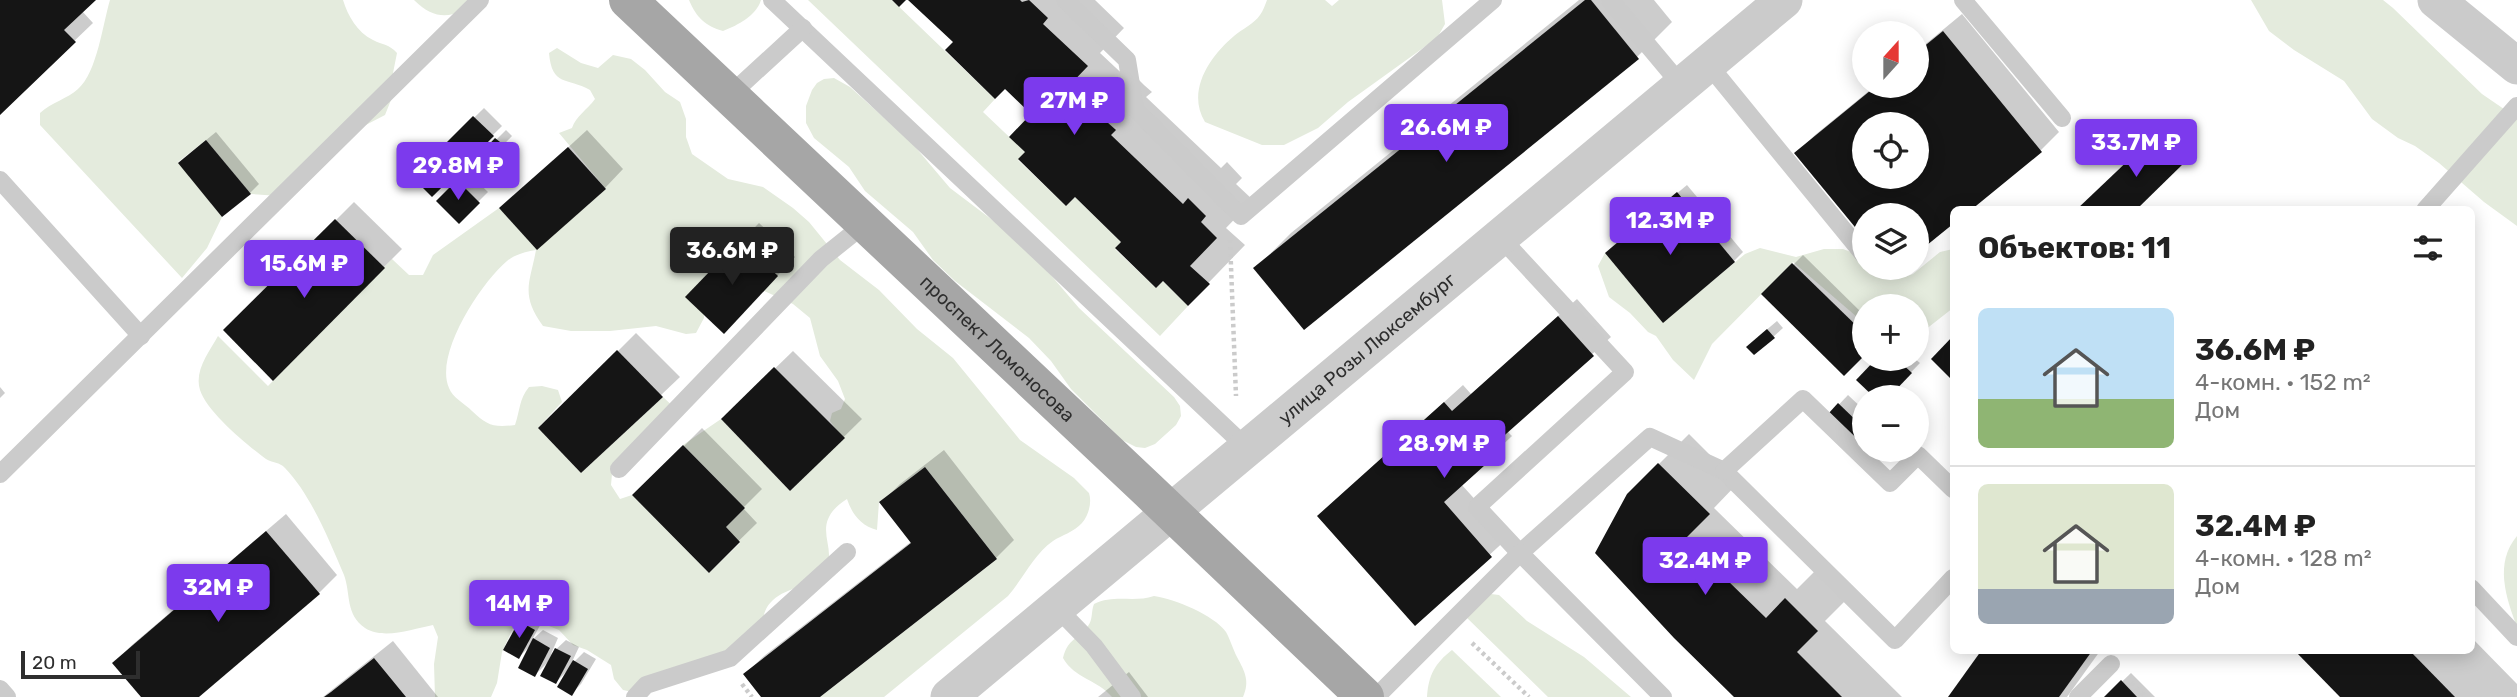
<!DOCTYPE html>
<html lang="ru">
<head>
<meta charset="utf-8">
<style>
	:root { --surface:#fff; --page:#f6f6f6; --text:#222; --muted:#767676; --line:#e0e0e0; --accent:#7c3aed }
	body { margin:0; font-family:Rubik,sans-serif; background:var(--page); color:var(--text); height:100vh; display:flex; flex-direction:column; font-size:26px; white-space:nowrap }
	* { box-sizing:border-box; margin:0 }
	p { font-size:23px; color:var(--muted) }
	.icon { flex:none; width:38px; height:38px; fill:none; stroke:currentColor; stroke-width:2; stroke-linecap:round; stroke-linejoin:round }
	.map { position:relative; flex:1; overflow:hidden }
	.drawer { position:absolute; left:1950px; top:206px; width:525px; height:448px; display:flex; flex-direction:column; background:var(--surface); border-radius:10px; box-shadow:0 4px 18px #0003 }
	.drawer>* { flex:none }
	.needle { width:46px; rotate:21deg }
	.tools { position:absolute; left:1852px; top:21px; display:grid; gap:14px }
	.tools a { display:grid; place-items:center; width:77px; height:77px; border-radius:50%; background:var(--surface); box-shadow:0 4px 18px #0003; font-size:35px }
	.scale { position:absolute; left:21px; bottom:18px; width:119px; box-sizing:border-box; padding-left:7px; border:4px solid #2e2e2e; border-top:0; font-size:19px; line-height:24px; white-space:nowrap; color:#2e2e2e; -webkit-text-stroke:5px #fff; paint-order:stroke }
	.price { position:absolute; translate:-50% -60px; padding:0 16px; border-radius:7px; background:var(--accent); color:#fff; font-size:23px; line-height:46px; filter:drop-shadow(0 2px 4px #0008) }
	.price::after { content:''; position:absolute; left:50%; top:42px; width:21px; height:16px; margin-left:-10px; background:inherit; clip-path:polygon(0 0,100% 0,50% 100%) }
	.price.active { background:#222; color:#fff }
	ul { padding:0; list-style:none }
	li { display:flex; align-items:center; gap:21px; height:175px; padding:0 28px }
	li+li { border-top:2px solid var(--line) }
	li span { display:grid; place-items:center; flex:none; width:196px; height:140px; border-radius:10px; color:#555 }
	li>.icon { margin-inline-start:auto }
	span .icon { width:84px; height:84px; fill:#fffc; stroke-width:1 }
	li b { font-size:30px }
	h2 { display:flex; justify-content:space-between; align-items:center; height:84px; padding:0 28px; font-size:30px }
	.map>svg:first-child { display:block }
	.green { fill:#e4ebdd; fill-rule:evenodd }
	.shadow { fill:#0003; fill-rule:evenodd }
	.building { fill:#151515; fill-rule:evenodd }
	.lines { fill:none; stroke-linecap:round; stroke-linejoin:round }
	.path { stroke:#cbcbcb; stroke-width:4.5; stroke-dasharray:3.5 3.5; stroke-linecap:butt }
	.lane { stroke:#cbcbcb; stroke-width:18 }
	.street { stroke:#cbcbcb; stroke-width:37 }
	.primary { stroke:#a6a6a6; stroke-width:38 }
	.labels { text-anchor:middle; stroke-width:7; stroke-linejoin:round; paint-order:stroke }
	.street-label { font-size:19px; fill:#2e2e2e; stroke:#fff }
</style>
</head>
<body>
<div class="map">
<svg width="2517" height="697" viewBox="0 0 2517 697">
	<rect width="100%" height="100%" fill="#fff"/>
	<g class="green">
		<path d="M110,0H343C348,16 357,32 373,40C383,45 389,44 397,53L393,73V95L385,115L360,128L279,196L251,194L206,140L178,162L222,217L207,248L182,278L40,125V113C52,102 67,99 78,89C97,73 103,23 110,0Z"/>
		<path d="M414,0H483C457,15 439,25 414,0Z"/>
		<path d="M689,0H761C756,16 738,25 723,31C705,26 696,17 689,0Z"/>
		<path d="M808,0H892L995,99L983,112L1025,152L1018,160L1066,206L1075,197L1121,242L1115,249L1156,288L1163,281L1188,306L1160,336Z"/>
		<path d="M1267,0H1325L1332,6L1339,0H1442L1445,24L1437,38L1348,102L1318,128L1284,145H1262L1205,122C1186,91 1210,56 1234,36C1242,29 1254,24 1260,15C1263,11 1265,5 1267,0Z"/>
		<path d="M2251,0H2383L2393,8L2482,94L2517,118V226L2484,202L2439,163L2415,146L2398,138L2372,119L2344,81L2294,50L2269,31Z"/>
		<path d="M557,48L581,63L598,68L613,55L631,59L645,70L665,92L680,102L686,119V137L692,154L728,179L763,187L793,208L809,222L840,260L879,290L917,329L953,358L1020,440L1074,478L1089,493C1092,502 1089,515 1082,523C1074,532 1062,535 1053,541C1034,554 1023,579 1008,596L884,697H820L997,559L925,467L879,502L877,530C861,526 852,514 847,499C806,525 841,548 824,571C812,587 787,587 773,600C763,609 764,618 760,629C759,634 754,638 751,642L637,693L623,690L614,679L611,665L587,650L573,645L559,630L544,624L530,620L515,624L502,652L497,683L491,697H435L434,664L438,637L433,625C412,629 384,640 365,628C345,614 351,594 344,575C329,540 311,495 285,468C280,462 272,463 266,459C247,445 207,412 200,390C194,371 209,352 218,336L268,386L392,259L409,275H423L433,255L499,208L537,249L606,189L559,133L572,128C576,116 587,110 595,99L590,90C567,77 552,87 549,53ZM536,250C530,283 520,294 543,326L571,331H610L656,326L686,334L696,333L704,318V309L762,290L793,304L810,318L820,356L838,381L845,399L841,409L832,413L830,421L843,439L790,491L721,419L683,445L745,508L726,527L740,543L709,573L632,495L620,499L611,485L612,474L678,411L663,397L581,473L538,428L562,402L558,390L542,386L529,387C519,399 520,411 515,425C493,428 487,425 472,411C465,404 452,397 449,388C434,354 481,283 507,261C516,254 525,252 536,250Z"/>
		<path d="M834,78L850,87L911,142L950,188L999,225L1050,274L1079,308L1174,397L1180,406L1181,416L1176,425L1155,444L1145,448L1136,447L1122,440L1071,389L1051,361L1029,338L955,281L933,260L913,232L865,191L849,167L814,138L806,123V106L812,90L817,83L824,79Z"/>
		<path d="M1760,248L1796,257L1824,249H1843L1864,257V268H1881L1905,277L1913,274L1940,252L1953,249V308L1916,337V306H1864V323L1793,262L1712,344L1694,380L1673,360L1656,336L1648,332L1630,313L1609,297L1598,266L1605,253L1663,322L1745,254Z"/>
		<path d="M2517,536V627C2506,598 2494,563 2517,536Z"/>
		<path d="M1491,594L1499,595L1527,621L1584,657L1631,697H1548L1465,616Z"/>
		<path d="M1154,596C1175,599 1214,615 1226,632C1230,639 1233,649 1237,657C1245,672 1250,681 1243,697H1112C1098,680 1074,678 1063,658C1068,638 1078,640 1088,626C1093,620 1091,611 1094,604C1114,594 1134,603 1154,596Z"/>
		<path d="M1452,650L1501,697H1427C1428,676 1435,663 1452,650Z"/>
	</g>
	<g class="shadow">
		<path d="M0,0H93L82,11L93,23L0,112Z"/>
		<path d="M911,0H1095L1124,28L1100,53L1131,82L1136,77L1144,85L1152,92L1146,97L1221,168L1227,162L1242,178L1236,184L1253,200L1226,228L1245,245L1188,304L1028,152L1033,114Z"/>
		<path d="M1579,0H1654L1672,22L1637,57L1256,268L1291,233Z"/>
		<path d="M1962,14L2059,132L2041,150L1968,210H1953V222L1916,215H1864L1797,153L1815,135L1875,86H1916V52ZM1864,124H1916V177H1864Z"/>
		<path d="M484,108L502,126L432,195L414,177Z"/>
		<path d="M2166,126L2192,153L2133,210H2078Z"/>
		<path d="M506,130L512,136L490,159L483,153Z"/>
		<path d="M587,130L623,169L605,188L502,208Z"/>
		<path d="M216,132L259,184L250,193L189,154Z"/>
		<path d="M467,172L488,192L459,221L438,201Z"/>
		<path d="M1687,185L1743,252L1734,261L1616,244Z"/>
		<path d="M354,202L402,249L273,378L226,330Z"/>
		<path d="M759,223L795,257L742,313L687,297Z"/>
		<path d="M1803,255L1864,315V354L1764,294Z"/>
		<path d="M1577,299L1611,337L1507,431L1512,436L1461,484L1509,537L1415,623L1338,498L1463,385L1471,394Z"/>
		<path d="M1777,321L1783,328L1773,337H1758Z"/>
		<path d="M636,333L680,377L581,471L541,428Z"/>
		<path d="M793,351L862,419L791,489L723,419Z"/>
		<path d="M1878,359H1915L1920,363L1887,397H1876L1858,380Z"/>
		<path d="M0,387L5,393L0,398Z"/>
		<path d="M1848,395L1864,410V428L1830,414Z"/>
		<path d="M702,428L762,489L743,508L757,523L709,570L635,495Z"/>
		<path d="M1689,434L1738,483L1714,508L1797,589L1816,570L1846,600L1825,621L1902,697H1736L1628,495Z"/>
		<path d="M944,450L1014,540L996,558L817,697H763L745,674L764,656L912,541L882,502L900,484Z"/>
		<path d="M286,514L337,575L319,593L196,697H143L114,663L132,645Z"/>
		<path d="M530,613L543,620L532,640L543,630L558,638L551,654L566,640L579,647L570,666L584,652L596,659L581,684L572,693L568,670L556,682L549,661L535,675L530,646L519,657L520,622Z"/>
		<path d="M2471,637L2517,684V697H2343L2298,651H2471Z"/>
		<path d="M393,641L438,697H323Z"/>
		<path d="M1983,651H2100L2067,697H1950Z"/>
		<path d="M1129,672L1148,697H1098Z"/>
		<path d="M2131,673L2155,697H2106Z"/>
	</g>
	<g class="building">
		<path d="M0,0H96L64,30L76,42L0,115Z"/>
		<path d="M892,0H906L899,7Z"/>
		<path d="M908,0H1020L1022,2L1029,0L1048,18L1043,24L1088,66L1064,91L1093,118L1098,113L1107,122L1116,130L1111,135L1183,204L1188,198L1206,216L1201,222L1217,238L1190,266L1210,284L1188,306L1163,281L1156,288L1115,248L1121,242L1075,197L1066,206L1018,159L1025,152L1009,137L1031,114L1005,89L995,99L945,50L953,42Z"/>
		<path d="M1585,0H1591L1639,59L1304,330L1253,268Z"/>
		<path d="M1943,31L2042,152L1971,210H1953V224L1916,254V215H1864V238L1794,153L1876,86H1916V53ZM1864,124H1916V177H1864Z"/>
		<path d="M473,116L494,136L432,197L412,177Z"/>
		<path d="M2156,134L2184,163L2136,210H2076Z"/>
		<path d="M495,138L505,146L490,161L481,153Z"/>
		<path d="M206,140L251,194L222,217L178,163Z"/>
		<path d="M568,147L606,189L537,250L499,208Z"/>
		<path d="M457,180L480,203L459,224L436,201Z"/>
		<path d="M1677,192L1735,262L1663,323L1605,253Z"/>
		<path d="M335,219L385,268L273,381L223,330Z"/>
		<path d="M740,240L778,276L724,334L685,297Z"/>
		<path d="M1792,263L1864,333V356L1844,376L1761,294Z"/>
		<path d="M1558,316L1594,356L1489,449L1495,456L1444,502L1492,557L1415,626L1317,516L1444,402L1452,411Z"/>
		<path d="M1767,329L1775,338L1754,355L1746,347Z"/>
		<path d="M1953,336V381L1931,359Z"/>
		<path d="M617,350L663,397L581,473L538,428Z"/>
		<path d="M1876,359H1897L1912,373L1889,397H1874L1856,380Z"/>
		<path d="M774,367L845,438L790,491L721,419Z"/>
		<path d="M1838,403L1864,428L1855,439L1828,414Z"/>
		<path d="M683,445L745,508L726,527L740,542L709,573L632,495Z"/>
		<path d="M1658,463L1710,514L1685,539L1766,618L1785,598L1818,631L1797,652L1842,697H1734L1674,638L1595,553L1627,494Z"/>
		<path d="M925,467L997,559L820,697H761L743,674L911,543L879,502Z"/>
		<path d="M266,531L320,594L199,697H141L112,663Z"/>
		<path d="M519,621L535,630L519,659L503,650Z"/>
		<path d="M533,638L550,648L535,677L518,668Z"/>
		<path d="M555,648L571,656L556,684L540,676Z"/>
		<path d="M1981,651H2092L2059,697H1948Z"/>
		<path d="M2295,651H2410L2455,697H2340Z"/>
		<path d="M374,658L406,697H324L331,692Z"/>
		<path d="M573,660L588,669L572,696L557,687Z"/>
		<path d="M2121,680L2137,697H2104Z"/>
	</g>
	<g class="lines">
		<g class="path">
			<path d="M1230,240L1236,396"/>
			<path d="M1472,643L1529,697"/>
			<path d="M2131,683L2146,697"/>
			<path d="M742,684L752,697"/>
		</g>
		<g class="lane">
			<path d="M772,0L1247,448"/>
			<path d="M1065,0L1127,60L1135,109L1241,216L1493,0"/>
			<path d="M1610,0L1682,86"/>
			<path d="M1963,0L2062,118"/>
			<path d="M1708,64L1864,255"/>
			<path d="M729,96L803,28"/>
			<path d="M0,180L141,336"/>
			<path d="M2425,210L2517,106"/>
			<path d="M1500,237L1625,372L1477,507L1520,553L1650,437L1724,471L1895,640L1953,578"/>
			<path d="M619,469L821,259L866,223"/>
			<path d="M1724,471L1803,399L1890,483L1918,455L1953,489"/>
			<path d="M0,474L480,0"/>
			<path d="M2471,588L2517,637"/>
			<path d="M1057,608L1094,646L1132,697"/>
			<path d="M0,689L7,697"/>
			<path d="M635,697L646,685L730,658L847,552"/>
			<path d="M1376,697L1520,553L1663,697"/>
			<path d="M2078,697L2111,664"/>
		</g>
		<g class="street">
			<path d="M2436,0L2517,66"/>
			<path id="s1" d="M949,697L1784,0"/>
		</g>
		<path class="primary" id="s2" d="M628,0L1148,490L1365,697"/>
	</g>
	<g class="labels">
		<g class="street-label">
			<text dy="7" stroke="none"><textPath href="#s2" startOffset="508">проспект Ломоносова</textPath></text>
			<text dy="7" stroke="none"><textPath href="#s1" startOffset="544">улица Розы Люксембург</textPath></text>
		</g>
	</g>
</svg>
<div class="tools">
<a><svg class="needle" viewBox="-14 -14 28 28"><path d="M0-13l5 13h-10z" fill="#e53935"/><path d="M0 13l5-13h-10z" fill="#767676"/></svg></a>
<a><svg class="icon" aria-label="locate" viewBox="0 0 24 24"><circle cx="12" cy="12" r="6"/><path d="M12 2v4M12 18v4M2 12h4M18 12h4"/></svg></a>
<a><svg class="icon" aria-label="layers" viewBox="0 0 24 24"><path d="M12 4l9 5-9 5-9-5zM3 14l9 5 9-5"/></svg></a>
<a>+</a>
<a>−</a>
</div>
<div class="scale">20 m</div>
<b class="price" style="left:1074px;top:137px">27M ₽</b>
<b class="price" style="left:1446px;top:164px">26.6M ₽</b>
<b class="price" style="left:2136px;top:179px">33.7M ₽</b>
<b class="price" style="left:458px;top:202px">29.8M ₽</b>
<b class="price" style="left:1670px;top:257px">12.3M ₽</b>
<b class="price active" style="left:732px;top:287px">36.6M ₽</b>
<b class="price" style="left:304px;top:300px">15.6M ₽</b>
<b class="price" style="left:1444px;top:480px">28.9M ₽</b>
<b class="price" style="left:1705px;top:597px">32.4M ₽</b>
<b class="price" style="left:218px;top:624px">32M ₽</b>
<b class="price" style="left:519px;top:640px">14M ₽</b>
<section class="drawer">
<h2>Объектов: 11<svg class="icon" aria-label="filters" viewBox="0 0 24 24"><path d="M4 7h16M4 17h16"/><circle cx="9" cy="7" r="2"/><circle cx="15" cy="17" r="2"/></svg></h2>
<ul>
<li><span style="background:linear-gradient(#bfe0f5 65%,#8fb573 0)"><svg class="icon" aria-label="home" viewBox="0 0 24 24"><path d="M3 11l9-7 9 7M6 9v11h12V9"/></svg></span><div><b>36.6M ₽</b><p>4-комн. · 152 m²</p><p>Дом</p></div></li>
<li><span style="background:linear-gradient(#dfe7d0 75%,#9aa5b1 0)"><svg class="icon" aria-label="home" viewBox="0 0 24 24"><path d="M3 11l9-7 9 7M6 9v11h12V9"/></svg></span><div><b>32.4M ₽</b><p>4-комн. · 128 m²</p><p>Дом</p></div></li>
</ul>
</section>
</div>
</body>
</html>
